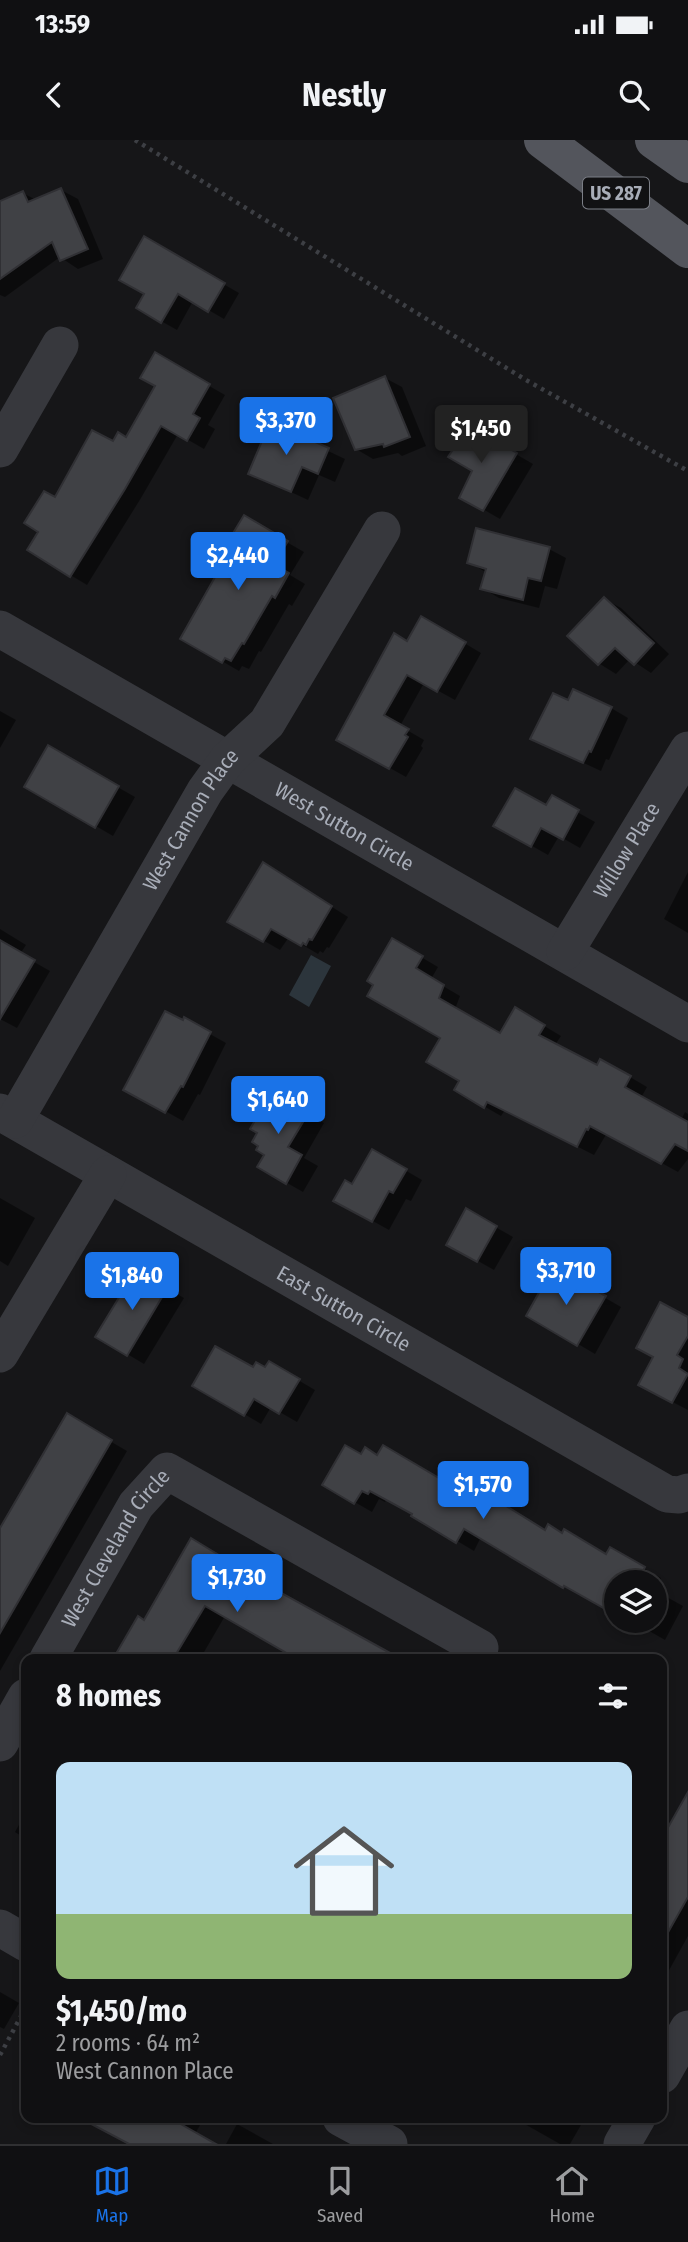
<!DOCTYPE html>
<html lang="en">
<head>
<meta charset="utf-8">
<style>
	:root { --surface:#101012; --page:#19191b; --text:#f1f3f6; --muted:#9c9d9f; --line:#303032; --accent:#1a73e8 }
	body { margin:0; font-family:"Fira Sans Condensed",sans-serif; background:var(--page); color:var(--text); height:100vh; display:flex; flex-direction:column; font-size:26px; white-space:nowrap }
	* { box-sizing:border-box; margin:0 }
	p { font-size:23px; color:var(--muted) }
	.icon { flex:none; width:38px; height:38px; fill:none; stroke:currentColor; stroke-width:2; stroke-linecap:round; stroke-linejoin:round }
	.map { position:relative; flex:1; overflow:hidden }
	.sheet { position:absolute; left:21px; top:1514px; width:646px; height:469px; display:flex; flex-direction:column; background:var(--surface); border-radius:14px; box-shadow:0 4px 10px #0003,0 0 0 2px var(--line) }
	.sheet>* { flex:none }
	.tools { position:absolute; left:604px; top:1430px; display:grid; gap:14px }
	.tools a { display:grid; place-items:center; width:63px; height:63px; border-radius:50%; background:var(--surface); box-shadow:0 4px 10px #0003,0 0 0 2px var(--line); font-size:35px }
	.price { position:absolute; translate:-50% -60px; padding:0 16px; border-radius:7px; background:var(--accent); color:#fff; font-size:23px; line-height:46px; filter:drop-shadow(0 2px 4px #0008) }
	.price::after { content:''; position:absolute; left:50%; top:42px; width:21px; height:16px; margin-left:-10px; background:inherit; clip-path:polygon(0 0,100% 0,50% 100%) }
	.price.current { background:#222; color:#fff }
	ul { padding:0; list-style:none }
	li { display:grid; align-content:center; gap:14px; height:371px; padding:0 35px }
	li span { display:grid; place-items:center; height:217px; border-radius:14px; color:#555 }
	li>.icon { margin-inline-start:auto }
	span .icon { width:126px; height:126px; fill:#fffc; stroke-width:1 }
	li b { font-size:30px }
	h2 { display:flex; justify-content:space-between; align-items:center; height:84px; padding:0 35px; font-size:30px }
	.status { display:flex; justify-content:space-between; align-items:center; height:49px; padding:0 35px; background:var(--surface); direction:ltr }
	.status svg { height:19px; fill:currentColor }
	header { display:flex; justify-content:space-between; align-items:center; height:91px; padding:0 35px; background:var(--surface); font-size:32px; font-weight:700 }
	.dock { display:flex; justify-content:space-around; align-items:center; height:98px; border-top:2px solid var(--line); background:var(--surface); font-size:19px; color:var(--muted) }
	.dock a { display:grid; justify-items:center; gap:4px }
	.dock .current { color:var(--accent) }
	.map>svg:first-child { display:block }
	.water { fill:#2c353c }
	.shadow { fill:#0007 }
	.building { fill:#404145; stroke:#303034; stroke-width:2 }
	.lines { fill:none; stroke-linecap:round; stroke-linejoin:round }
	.path { stroke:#3d3f44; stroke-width:4.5; stroke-dasharray:3.5 5; stroke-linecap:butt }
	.minor { stroke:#37383d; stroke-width:37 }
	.major { stroke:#53555c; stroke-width:38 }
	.labels { text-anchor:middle; stroke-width:5; stroke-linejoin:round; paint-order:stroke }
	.shield { fill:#111113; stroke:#7b7e86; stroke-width:2 }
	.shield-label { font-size:19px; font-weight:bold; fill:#a8adb8 }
	.street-label { font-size:21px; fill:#a8adb8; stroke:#111113 }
</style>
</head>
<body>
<div class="status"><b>13:59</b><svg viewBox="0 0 49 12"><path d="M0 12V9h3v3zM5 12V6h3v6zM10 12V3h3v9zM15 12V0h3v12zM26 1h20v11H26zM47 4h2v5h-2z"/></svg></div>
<header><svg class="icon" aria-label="back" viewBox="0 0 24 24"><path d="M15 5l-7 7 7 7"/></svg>Nestly<svg class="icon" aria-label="search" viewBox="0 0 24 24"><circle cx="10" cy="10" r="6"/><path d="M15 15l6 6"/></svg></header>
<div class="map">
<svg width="688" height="2004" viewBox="0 0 688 2004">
	<rect width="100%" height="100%" fill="#161618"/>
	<path class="water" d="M311,815L331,826L309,867L289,855Z"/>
	<g class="shadow">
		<path d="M61,50L78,59L103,119L78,129L60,117L5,157L0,155V63L23,53L36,60Z"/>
		<path d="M145,99L239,153L224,179L193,161L177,190L138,168L146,153Z"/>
		<path d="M155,215L225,255L208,285L215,289L204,309L178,294L141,358L87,445L29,410L55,360L113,304L127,299L157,246Z"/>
		<path d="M385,238L402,247L426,306L402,316L398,313L373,319L356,309Z"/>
		<path d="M271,284L345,319L335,342L319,335L308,360L250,333Z"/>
		<path d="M469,287L533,324L500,379L462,357L474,330Z"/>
		<path d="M245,378L304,412L290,435L305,444L292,466L289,464L261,512L259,511L249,529L242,526L239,531L182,498L229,416Z"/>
		<path d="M549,409L566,418L557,449L545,446L539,468L499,458L482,448L487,433L469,422Z"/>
		<path d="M604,459L621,468L669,514L651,533L630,519L616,534L600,524L570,496Z"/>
		<path d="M422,478L481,513L455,560L424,543L400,586L424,600L421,606L423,608L406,637L338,599L408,503Z"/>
		<path d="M569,562L611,568L628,578L609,620L606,619L601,631L532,599Z"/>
		<path d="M0,571L16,580L0,608Z"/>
		<path d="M49,608L135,657L113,696L27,646Z"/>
		<path d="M552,658L595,682L580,708L559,696L548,715L495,685L547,668Z"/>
		<path d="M688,732V793L664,779Z"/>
		<path d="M280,734L348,777L329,808L327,807L323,813L320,811L318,814L289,797L280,810L230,781Z"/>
		<path d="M0,789L26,805L20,814L50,831L17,888L0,879Z"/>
		<path d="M392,800L438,827L431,839L460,856L455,869L501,895L516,869L561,896L555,905L597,927L630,937L647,947L642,956L681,980L685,972L688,974V1019L678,1032L607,993L594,1015L505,970L501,976L456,950L461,941L442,898Z"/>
		<path d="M185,880L226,903L200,955L198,954L183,981L126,949Z"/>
		<path d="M273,953L324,983L304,1018L318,1026L303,1052L259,1027L266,1014Z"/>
		<path d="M372,1011L422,1040L411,1061L406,1059L389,1090L335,1060L353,1046Z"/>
		<path d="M0,1058L35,1078L8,1126L0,1121Z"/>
		<path d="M467,1071L513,1097L494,1130L448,1104Z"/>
		<path d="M138,1131L184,1158L144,1224L97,1196Z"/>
		<path d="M576,1141L621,1167L595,1214L529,1175L573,1146Z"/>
		<path d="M688,1179V1270L657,1254L655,1217Z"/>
		<path d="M269,1223L315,1250L297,1282L271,1267L261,1284L195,1245L253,1230H266Z"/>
		<path d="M67,1276L127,1311L0,1531V1392Z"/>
		<path d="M361,1317H378L447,1344L456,1327L505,1356L500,1364L546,1392L607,1416L610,1409L661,1438L654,1450V1442H616V1467L584,1450L580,1456L481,1397L474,1411L387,1359L385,1362L379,1359L372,1372L325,1345Z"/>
		<path d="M192,1401L293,1461L397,1519H301L225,1476L200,1519H115L145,1482Z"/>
		<path d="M654,1450L683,1466L665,1500L630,1480H654Z"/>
		<path d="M688,1655V1796L662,1843V1701Z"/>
		<path d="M26,1672V1699L15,1692Z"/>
		<path d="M0,1852L19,1863L4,1889L0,1887Z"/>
		<path d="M26,1928V1943L20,1940Z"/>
		<path d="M86,1978H204L195,1994L201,2004H133Z"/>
		<path d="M514,1978H585L570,2004H560Z"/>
		<path d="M237,1984L273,2004H226Z"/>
	</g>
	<g class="building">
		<path d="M61,48L88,109L60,121L52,102L0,139V61L23,51L28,62Z"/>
		<path d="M144,96L225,143L208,172L178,154L161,183L136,168L144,154L119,140Z"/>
		<path d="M155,212L210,244L193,274L200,278L187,301L161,286L125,349L70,437L27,410L38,392L24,383L44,351L55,357L92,290L113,301L118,292L126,297L155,246L140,238Z"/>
		<path d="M385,236L410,297L384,307L383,304L355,310L333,258Z"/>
		<path d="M270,282L329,308L318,334L302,327L291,352L248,334Z"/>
		<path d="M469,285L517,313L483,371L459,358L472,331L448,317Z"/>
		<path d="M244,375L288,401L274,424L289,433L275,458L272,456L244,504L242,503L231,521L225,518L222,523L180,499L227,416L221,413Z"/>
		<path d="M476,388L550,407L541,441L528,438L523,460L480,449L486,429L467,423Z"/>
		<path d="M604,457L654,503L634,525L615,508L598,525L567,496Z"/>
		<path d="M421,476L466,502L437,552L407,535L384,575L409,589L405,595L408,597L389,629L336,600L394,493L407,501Z"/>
		<path d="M573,549L612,567L591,612L589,611L583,623L530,599L553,553L568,560Z"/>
		<path d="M48,605L119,646L95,688L24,647Z"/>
		<path d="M515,648L546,665L552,655L579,670L563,700L541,688L531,707L493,686Z"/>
		<path d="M263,722L332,766L312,800L309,799L306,805L303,803L301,806L271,789L263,802L227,782Z"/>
		<path d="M392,798L423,816L416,828L444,845L439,858L500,893L515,867L545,885L539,895L597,925L600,919L631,936L625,947L688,982V1011L675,1004L661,1024L590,986L588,990L586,989L577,1007L487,962L484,968L454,950L459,941L426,922L440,898L367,856L373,845L367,841Z"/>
		<path d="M0,800L35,820L0,879Z"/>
		<path d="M165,871L183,880L184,877L211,892L183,947L181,946L165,973L123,950Z"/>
		<path d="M272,951L309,972L288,1007L302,1015L286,1044L257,1027L264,1015L256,1010L258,1006L252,1002L257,993L250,989Z"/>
		<path d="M372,1009L407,1029L393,1053L389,1051L372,1082L333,1061L345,1040L352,1044Z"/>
		<path d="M466,1068L497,1086L477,1122L446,1105Z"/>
		<path d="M137,1128L168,1147L127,1216L95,1197Z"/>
		<path d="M551,1131L572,1143L575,1139L606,1156L577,1206L526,1176Z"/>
		<path d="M660,1162L688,1177V1196L677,1215L683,1219L679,1228L688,1234L672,1263L638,1245L653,1217L636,1208Z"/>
		<path d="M215,1206L253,1227L256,1222L265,1227L269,1221L300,1239L279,1274L254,1259L244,1276L192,1246Z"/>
		<path d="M67,1273L112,1300L0,1493V1388Z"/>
		<path d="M345,1305L361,1314L365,1307L377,1315L383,1305L446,1342L455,1325L490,1345L485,1353L545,1390L548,1384L562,1393L564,1389L606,1414L610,1407L645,1427L639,1439L644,1442H616V1475L564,1446L563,1448L464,1389L456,1403L411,1376L412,1374L370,1351L368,1354L362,1351L354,1364L322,1345Z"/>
		<path d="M191,1398L283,1454L401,1519H297L205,1466L173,1519H113L138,1476L144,1480Z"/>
		<path d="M688,1652V1757L662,1803V1698Z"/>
		<path d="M80,1978H170L216,2004H129Z"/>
	</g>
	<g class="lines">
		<g class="path">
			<path d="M135,0L526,240L688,331"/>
			<path d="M0,1915L26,1867"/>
		</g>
		<g class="minor">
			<path d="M0,309L60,205"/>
			<path id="s1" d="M0,489L688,884"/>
			<path id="s2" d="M565,812L688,610"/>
			<path id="s3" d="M0,972L667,1354L679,1355L688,1352"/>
			<path id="s4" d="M15,980L205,651L228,619L267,583L382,390"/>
			<path d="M0,1214L108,1034"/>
			<path id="s5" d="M48,1519L136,1365L167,1331L480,1508L474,1519"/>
			<path d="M0,1603L26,1557"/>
			<path d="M0,1788L26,1803"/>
			<path d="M662,1935L688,1889"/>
			<path d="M341,1978L389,2004"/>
			<path d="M622,2004L637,1978"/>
		</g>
		<g class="major">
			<path d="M543,0L688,109"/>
			<path d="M654,0L688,24"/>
		</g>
	</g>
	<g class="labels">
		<rect class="shield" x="583" y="37.5" width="66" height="31" rx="5"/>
		<g class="shield-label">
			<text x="616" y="60">US 287</text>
		</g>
		<g class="street-label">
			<text dy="7" stroke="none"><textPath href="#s4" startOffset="348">West Cannon Place</textPath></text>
			<text dy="7" stroke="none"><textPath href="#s1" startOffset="397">West Sutton Circle</textPath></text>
			<text dy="7" stroke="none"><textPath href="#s2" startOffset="119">Willow Place</textPath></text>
			<text dy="7" stroke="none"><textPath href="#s3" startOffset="396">East Sutton Circle</textPath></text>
			<text dy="7" stroke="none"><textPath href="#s5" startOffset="130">West Cleveland Circle</textPath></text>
		</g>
	</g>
</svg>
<div class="tools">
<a><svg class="icon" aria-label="layers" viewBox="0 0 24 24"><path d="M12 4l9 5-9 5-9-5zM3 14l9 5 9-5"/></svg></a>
</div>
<b class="price" style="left:286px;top:317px">$3,370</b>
<b class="price current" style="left:481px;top:325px">$1,450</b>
<b class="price" style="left:238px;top:452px">$2,440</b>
<b class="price" style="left:278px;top:996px">$1,640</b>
<b class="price" style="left:566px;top:1167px">$3,710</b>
<b class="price" style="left:132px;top:1172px">$1,840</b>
<b class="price" style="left:483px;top:1381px">$1,570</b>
<b class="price" style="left:237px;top:1474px">$1,730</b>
<section class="sheet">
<h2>8 homes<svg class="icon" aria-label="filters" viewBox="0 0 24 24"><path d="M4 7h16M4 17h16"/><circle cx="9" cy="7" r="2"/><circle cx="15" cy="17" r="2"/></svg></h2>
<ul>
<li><span style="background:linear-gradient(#bfe0f5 70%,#8fb573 0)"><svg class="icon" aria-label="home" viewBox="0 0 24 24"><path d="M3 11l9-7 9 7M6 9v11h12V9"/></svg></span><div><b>$1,450/mo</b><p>2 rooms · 64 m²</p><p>West Cannon Place</p></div></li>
</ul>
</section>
</div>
<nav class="dock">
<a class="current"><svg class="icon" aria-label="map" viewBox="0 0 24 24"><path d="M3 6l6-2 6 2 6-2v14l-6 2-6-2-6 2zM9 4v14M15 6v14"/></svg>Map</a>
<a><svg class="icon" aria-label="saved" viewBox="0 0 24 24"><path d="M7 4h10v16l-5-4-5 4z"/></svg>Saved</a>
<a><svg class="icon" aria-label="home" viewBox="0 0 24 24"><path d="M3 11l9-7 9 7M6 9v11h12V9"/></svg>Home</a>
</nav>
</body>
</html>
